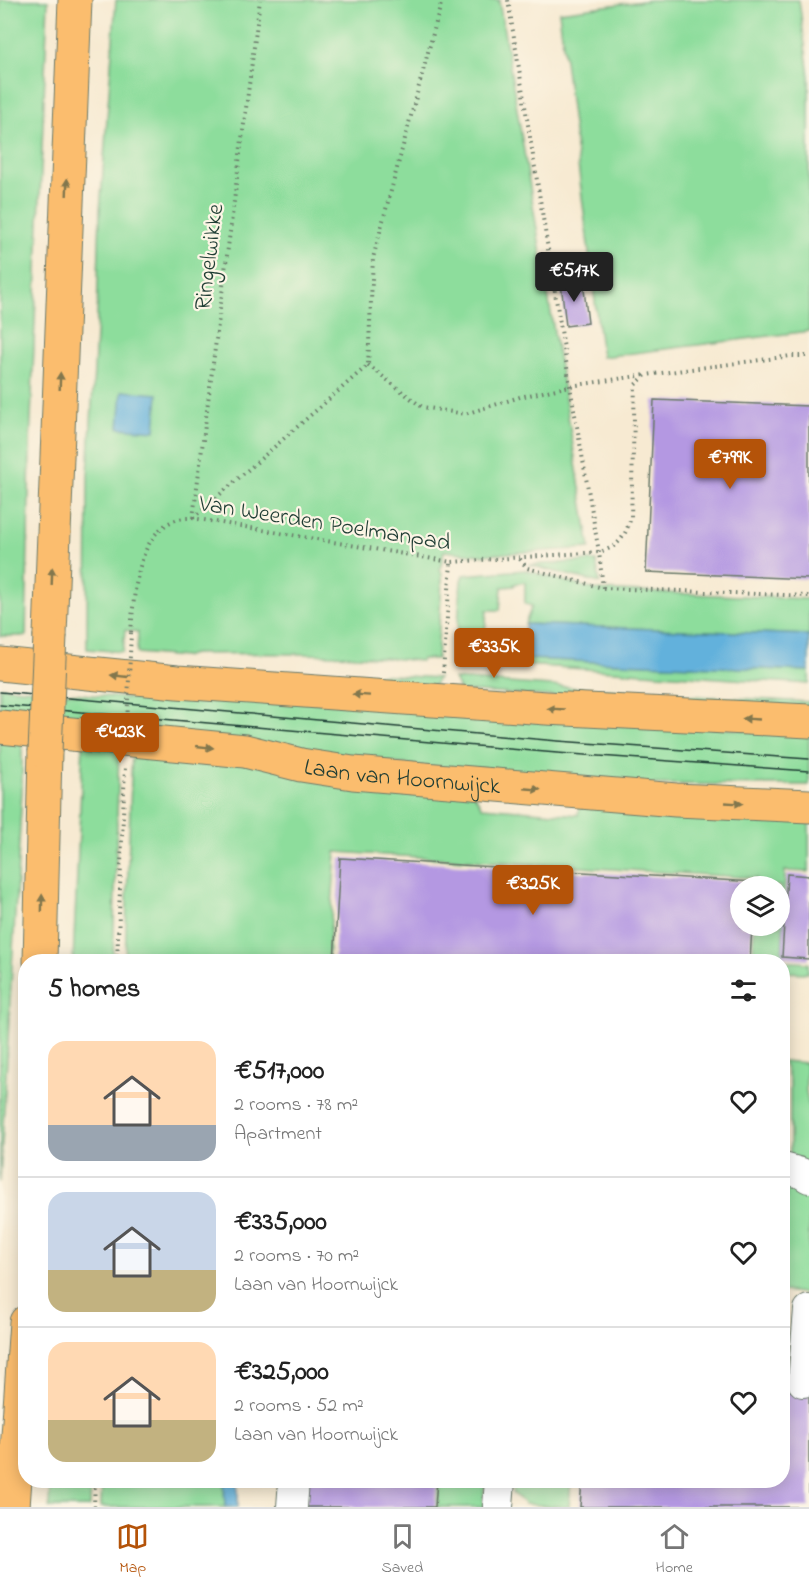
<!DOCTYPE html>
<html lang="en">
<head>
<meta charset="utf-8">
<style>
	:root { --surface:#fff; --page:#f6f6f6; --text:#222; --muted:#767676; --line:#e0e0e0; --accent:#b45309 }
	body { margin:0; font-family:"Indie Flower",sans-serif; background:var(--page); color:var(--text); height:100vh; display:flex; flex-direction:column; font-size:22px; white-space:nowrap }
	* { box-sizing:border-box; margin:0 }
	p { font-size:20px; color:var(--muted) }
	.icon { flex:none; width:33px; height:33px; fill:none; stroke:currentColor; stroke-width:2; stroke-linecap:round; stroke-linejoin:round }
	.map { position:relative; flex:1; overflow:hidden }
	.panel { position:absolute; left:18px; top:954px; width:772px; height:534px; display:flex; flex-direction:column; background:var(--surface); border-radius:24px; box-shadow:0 3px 15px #0003 }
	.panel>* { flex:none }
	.tools { position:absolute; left:730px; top:876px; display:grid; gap:12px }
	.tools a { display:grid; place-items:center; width:60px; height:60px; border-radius:50%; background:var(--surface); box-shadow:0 3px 15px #0003; font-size:30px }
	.price { position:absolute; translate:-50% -51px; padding:0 14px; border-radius:6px; background:var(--accent); color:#fff; font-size:20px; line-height:39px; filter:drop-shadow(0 2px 3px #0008) }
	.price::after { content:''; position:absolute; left:50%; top:36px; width:18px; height:14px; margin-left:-9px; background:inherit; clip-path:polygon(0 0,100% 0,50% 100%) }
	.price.current { background:#222; color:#fff }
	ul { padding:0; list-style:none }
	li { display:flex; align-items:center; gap:18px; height:150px; padding:0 30px }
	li+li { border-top:2px solid var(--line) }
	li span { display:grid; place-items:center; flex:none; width:168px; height:120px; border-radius:18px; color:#555 }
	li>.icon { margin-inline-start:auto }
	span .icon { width:72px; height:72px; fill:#fffc; stroke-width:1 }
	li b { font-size:26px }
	h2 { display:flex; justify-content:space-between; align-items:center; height:72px; padding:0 30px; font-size:26px }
	.tabs { display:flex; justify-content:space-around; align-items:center; height:84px; border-top:2px solid var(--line); background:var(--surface); font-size:16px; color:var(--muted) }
	.tabs a { display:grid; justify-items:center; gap:3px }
	.tabs .current { color:var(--accent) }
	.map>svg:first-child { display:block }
	.green { fill:#8ddd9c; stroke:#568d68; stroke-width:1.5 }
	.water { fill:#62b1dc; stroke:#407788; stroke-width:1.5 }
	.building { fill:#b498e2 }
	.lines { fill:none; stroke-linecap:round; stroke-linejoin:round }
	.minor-casing { stroke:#6b7a6b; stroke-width:32 }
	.major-casing { stroke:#6b7a6b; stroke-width:35 }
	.highway-casing { stroke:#6b7a6b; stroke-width:35 }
	.path { stroke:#6b7a6b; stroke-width:4; stroke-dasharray:1.5 4.5; stroke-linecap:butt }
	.minor { stroke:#fff; stroke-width:30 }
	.major { stroke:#fbbd6e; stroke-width:33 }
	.highway { stroke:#fbbd6e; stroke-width:33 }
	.tram { stroke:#1f3d34; stroke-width:1.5 }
	.highway-bridge-casing { stroke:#6b7a6b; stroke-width:35; stroke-linecap:butt }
	.path-bridge { stroke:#6b7a6b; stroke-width:4; stroke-dasharray:1.5 4.5; stroke-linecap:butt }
	.highway-bridge { stroke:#fbbd6e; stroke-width:33 }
	.oneway { fill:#82774e }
	.labels { text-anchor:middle; stroke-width:4.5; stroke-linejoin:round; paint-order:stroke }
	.street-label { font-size:24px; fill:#1f3d34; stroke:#fcf5e5 }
</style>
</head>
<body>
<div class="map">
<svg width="809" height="1507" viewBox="0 0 809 1507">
	<rect width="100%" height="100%" fill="#fcf5e5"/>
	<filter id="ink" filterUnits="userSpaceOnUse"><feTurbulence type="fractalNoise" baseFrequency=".0167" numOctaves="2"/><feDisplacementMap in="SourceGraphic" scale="12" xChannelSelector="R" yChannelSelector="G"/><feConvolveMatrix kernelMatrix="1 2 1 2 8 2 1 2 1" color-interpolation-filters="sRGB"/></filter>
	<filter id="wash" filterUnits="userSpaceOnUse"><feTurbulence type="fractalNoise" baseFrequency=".008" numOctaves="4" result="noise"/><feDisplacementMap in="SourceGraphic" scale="24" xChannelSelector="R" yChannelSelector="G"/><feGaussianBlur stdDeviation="1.35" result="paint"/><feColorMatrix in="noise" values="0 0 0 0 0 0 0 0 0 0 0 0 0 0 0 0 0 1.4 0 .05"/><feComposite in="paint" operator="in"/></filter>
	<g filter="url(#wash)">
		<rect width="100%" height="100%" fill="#f7ead2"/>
		<g class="green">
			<path d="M0,0H48L30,444L26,636H0Z"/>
			<path d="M116,0H501L499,1L590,548L481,555L444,551L440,569L442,574V580L437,659H422L421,661C345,653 269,653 193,654L184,657L137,653L138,632L125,630L123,652L87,649L88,475L97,318L100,211Z"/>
			<path d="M651,0H799L809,77V331L602,357L559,12Z"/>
			<path d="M589,561H596L600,583L529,565Z"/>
			<path d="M525,570L596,590L809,599V635L526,624H525L532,606L525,604V582L514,584V586L502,587L500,610H487L484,643L524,644L527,659L809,671V684L463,661L458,658L456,654L461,581L463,575Z"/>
			<path d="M269,673L390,675L438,678L432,689Z"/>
			<path d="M454,679L692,696L809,702V711L460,691Z"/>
			<path d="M0,687L136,699L138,690L809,734V785L622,784L424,767L0,711Z"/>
			<path d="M0,738L22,740V790L0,1182Z"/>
			<path d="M83,744L119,748L113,961L73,962Z"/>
			<path d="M132,748L474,794L482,807L578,815L580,802L809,818V872L785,871L782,961L808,963V973L783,972V962L753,961L754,926H780V886H756V878L336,852L328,961L125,962Z"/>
			<path d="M783,1061L806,1063V1091L809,1107V1167L790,1160V1082Z"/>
			<path d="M787,1180L809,1190V1294L783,1291V1235Z"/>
			<path d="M50,1481H91L90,1507H49Z"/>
			<path d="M102,1481H224L225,1507H101Z"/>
			<path d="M439,1481H485L483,1507H437Z"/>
			<path d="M514,1481H571L569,1507L525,1504L513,1493Z"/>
		</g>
		<g class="water">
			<path d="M122,391L158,394L155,431L119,428Z"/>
			<path d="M526,624L809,635V671L527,659L524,644L507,643V631L524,632Z"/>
			<path d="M224,1481H238V1507H225Z"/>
		</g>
		<g id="blocks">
			<g class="building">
				<path d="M583,281L588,323L566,326L561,283Z"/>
				<path d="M654,400L809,406V579L646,572Z"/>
				<path d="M340,858L755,882L754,886H741V926H752L750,962H334Z"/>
				<path d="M787,874L809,876V959L782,957Z"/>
				<path d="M783,1390L809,1393V1507H580L582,1480H783Z"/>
				<path d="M308,1480H437L435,1507H306Z"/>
			</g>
		</g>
	</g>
	<g filter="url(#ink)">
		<use href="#blocks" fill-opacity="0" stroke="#6b7a6b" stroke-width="1.5"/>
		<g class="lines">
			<defs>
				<g id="minor">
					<path d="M783,1168L801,1173L809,1178"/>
					<path d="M803,1382L809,1310"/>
					<path d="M292,1507L294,1480"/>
					<path d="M498,1507L500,1480"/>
				</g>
				<g id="major">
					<path d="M0,664L177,682L546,708L809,721"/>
					<path id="s1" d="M0,727L245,751L301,765L353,773L676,800L809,806"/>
				</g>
				<g id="highway">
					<path d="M50,635L75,0"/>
					<path d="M40,962L45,752"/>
					<path d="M13,1507L26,1322"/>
				</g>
			</defs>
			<use href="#minor" class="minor-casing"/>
			<use href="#major" class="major-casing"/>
			<use href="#highway" class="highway-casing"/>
			<g class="path">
				<path d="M508,0L570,386L599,552L603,588"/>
				<path d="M368,365L422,407L465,414L520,397L570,386L645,375"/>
				<path d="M193,518L368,365L373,258L442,0"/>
				<path d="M193,518L260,0"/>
				<path d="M520,559L527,568L603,588L809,596"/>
				<path d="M131,632C134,597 136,530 179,519C183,518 188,518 192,518L451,562L599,552C619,547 625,537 631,517L635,385L646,375L791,356H809"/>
				<path d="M443,673L451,562"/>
				<path d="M117,962L125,767"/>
				<path d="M94,1507L95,1480"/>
			</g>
			<use href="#minor" class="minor"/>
			<use href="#major" class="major"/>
			<use href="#highway" class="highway"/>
			<g class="tram">
				<path d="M0,692L558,741L809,759"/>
				<path d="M0,705L557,753L809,771"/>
			</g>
			<defs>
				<path id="highway-bridge" d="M45,752L50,635"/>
			</defs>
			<use href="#highway-bridge" class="highway-bridge-casing"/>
			<path class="path-bridge" d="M126,748L131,632"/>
			<use href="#highway-bridge" class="highway-bridge"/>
		</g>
		<defs><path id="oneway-solid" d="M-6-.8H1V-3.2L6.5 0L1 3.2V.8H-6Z" transform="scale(1.5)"/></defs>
		<g class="oneway">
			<use href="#oneway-solid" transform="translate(67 187) rotate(-88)"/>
			<use href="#oneway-solid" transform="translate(60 381) rotate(-88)"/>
			<use href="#oneway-solid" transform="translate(52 576) rotate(-88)"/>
			<use href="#oneway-solid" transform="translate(119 676) rotate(-174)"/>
			<use href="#oneway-solid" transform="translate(361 695) rotate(-176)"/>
			<use href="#oneway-solid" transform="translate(556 709) rotate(-177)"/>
			<use href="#oneway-solid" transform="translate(751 719) rotate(-177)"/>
			<use href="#oneway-solid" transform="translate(205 747) rotate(6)"/>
			<use href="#oneway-solid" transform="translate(532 789) rotate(5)"/>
			<use href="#oneway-solid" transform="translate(734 803) rotate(3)"/>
			<use href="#oneway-solid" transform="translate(42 903) rotate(-89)"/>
		</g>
	</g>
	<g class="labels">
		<g class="street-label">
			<text transform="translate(208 257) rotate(-83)" y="8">Ringelwikke</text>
			<text transform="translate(325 522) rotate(9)" y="8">Van Weerden Poelmanpad</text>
			<text dy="8" stroke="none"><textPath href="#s1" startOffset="406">Laan van Hoornwijck</textPath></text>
		</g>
	</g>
</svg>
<div class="tools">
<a><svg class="icon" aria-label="layers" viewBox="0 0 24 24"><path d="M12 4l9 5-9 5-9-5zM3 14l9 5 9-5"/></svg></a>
</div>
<b class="price current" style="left:574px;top:303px">€517K</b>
<b class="price" style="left:730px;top:490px">€799K</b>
<b class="price" style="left:494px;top:679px">€335K</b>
<b class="price" style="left:120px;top:764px">€423K</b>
<b class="price" style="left:533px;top:916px">€325K</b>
<section class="panel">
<h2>5 homes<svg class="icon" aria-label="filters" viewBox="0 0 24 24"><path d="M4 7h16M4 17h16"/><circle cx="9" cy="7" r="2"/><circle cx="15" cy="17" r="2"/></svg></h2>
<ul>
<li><span style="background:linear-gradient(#ffd9b3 70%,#9aa5b1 0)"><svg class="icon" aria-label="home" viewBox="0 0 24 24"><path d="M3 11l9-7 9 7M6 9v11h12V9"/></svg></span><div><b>€517,000</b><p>2 rooms · 78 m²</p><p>Apartment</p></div><svg class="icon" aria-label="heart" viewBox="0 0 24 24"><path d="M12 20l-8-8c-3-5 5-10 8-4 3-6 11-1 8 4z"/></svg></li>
<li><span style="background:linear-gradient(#c9d6e8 65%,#c2b280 0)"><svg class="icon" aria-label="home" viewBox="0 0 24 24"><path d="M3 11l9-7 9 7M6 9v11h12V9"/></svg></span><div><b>€335,000</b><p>2 rooms · 70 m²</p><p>Laan van Hoornwijck</p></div><svg class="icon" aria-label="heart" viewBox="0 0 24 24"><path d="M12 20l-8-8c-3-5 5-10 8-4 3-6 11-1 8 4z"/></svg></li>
<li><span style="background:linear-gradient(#ffd9b3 65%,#c2b280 0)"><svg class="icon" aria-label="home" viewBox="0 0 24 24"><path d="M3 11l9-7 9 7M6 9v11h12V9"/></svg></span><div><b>€325,000</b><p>2 rooms · 52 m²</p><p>Laan van Hoornwijck</p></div><svg class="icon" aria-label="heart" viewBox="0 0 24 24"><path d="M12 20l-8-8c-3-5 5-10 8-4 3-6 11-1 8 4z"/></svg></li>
</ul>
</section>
</div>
<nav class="tabs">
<a class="current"><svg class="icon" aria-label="map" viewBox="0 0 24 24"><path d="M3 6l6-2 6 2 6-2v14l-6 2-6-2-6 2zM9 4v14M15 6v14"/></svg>Map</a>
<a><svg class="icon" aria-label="saved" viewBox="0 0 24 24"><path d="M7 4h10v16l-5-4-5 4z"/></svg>Saved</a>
<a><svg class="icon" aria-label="home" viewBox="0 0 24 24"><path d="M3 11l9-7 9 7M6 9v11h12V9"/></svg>Home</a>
</nav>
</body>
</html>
